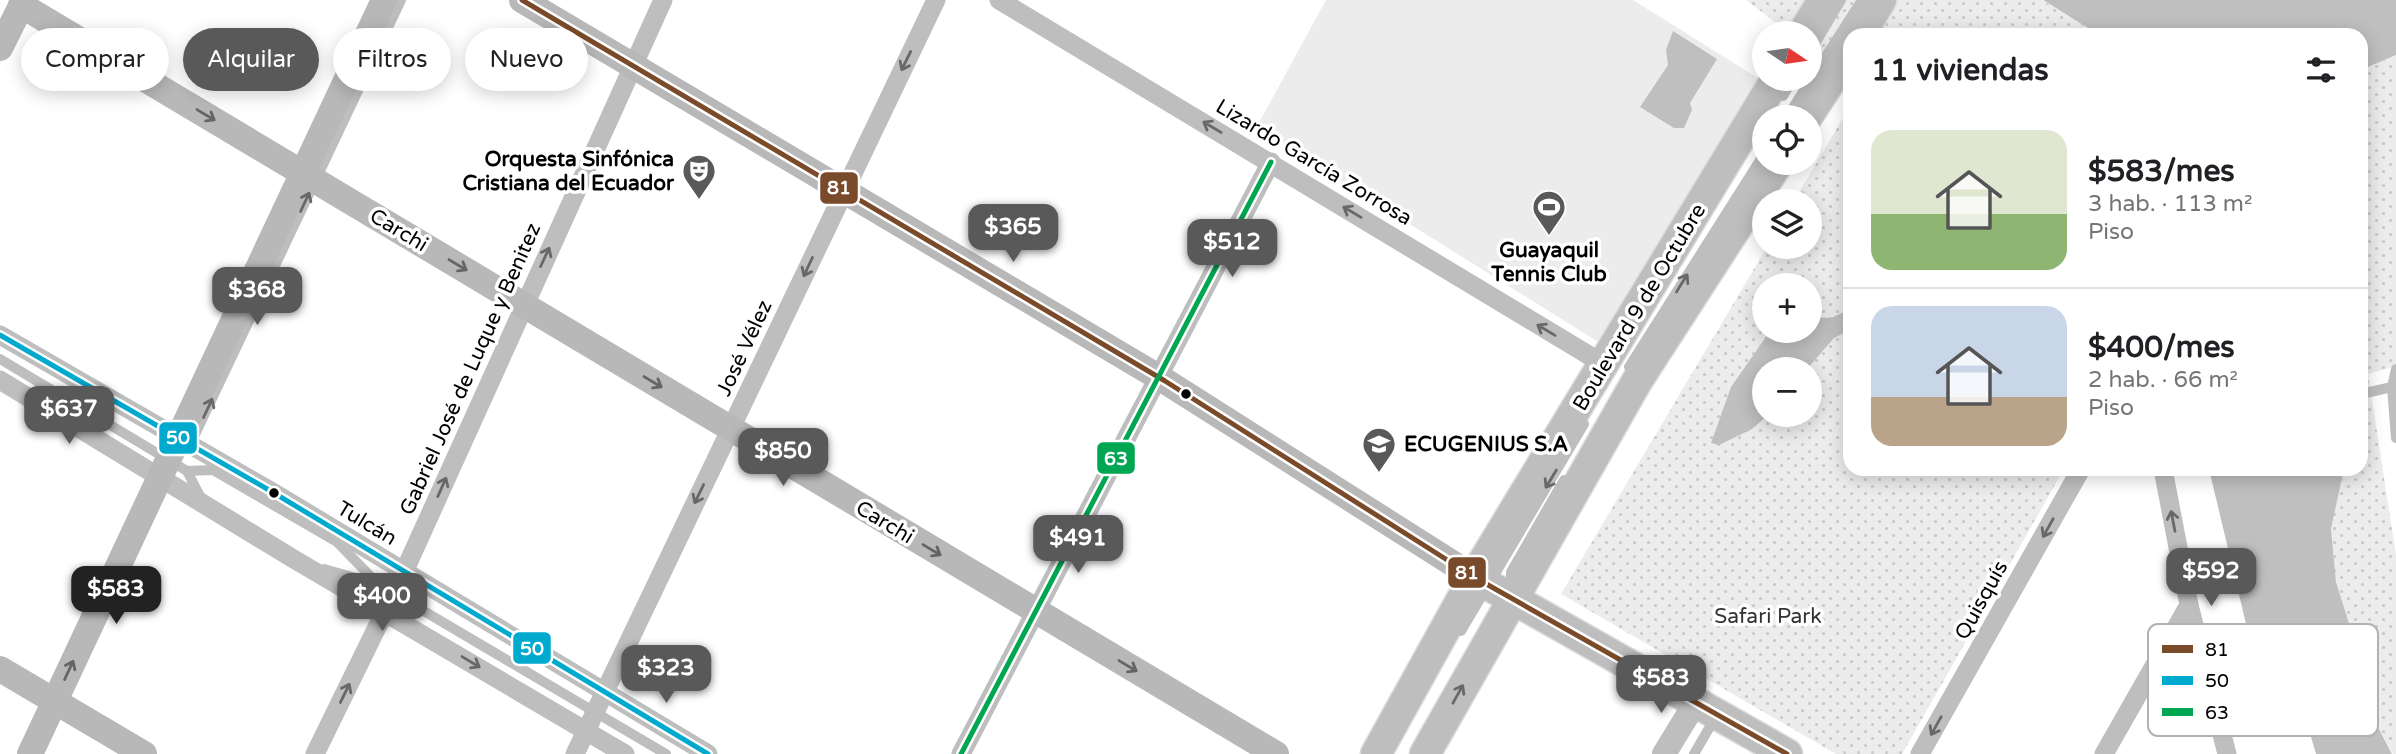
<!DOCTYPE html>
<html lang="es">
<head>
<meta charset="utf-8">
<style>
	:root { --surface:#fff; --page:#f2f2f2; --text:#202124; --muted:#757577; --line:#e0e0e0; --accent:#595959 }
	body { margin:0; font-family:"Varela Round",sans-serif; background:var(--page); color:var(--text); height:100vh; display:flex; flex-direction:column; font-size:26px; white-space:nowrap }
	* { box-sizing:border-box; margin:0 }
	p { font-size:23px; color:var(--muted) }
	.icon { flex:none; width:38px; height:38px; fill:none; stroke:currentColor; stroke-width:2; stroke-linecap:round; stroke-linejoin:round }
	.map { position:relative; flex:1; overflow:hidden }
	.panel { position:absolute; left:1843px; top:28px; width:525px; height:448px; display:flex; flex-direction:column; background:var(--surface); border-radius:21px; box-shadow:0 4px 18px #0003 }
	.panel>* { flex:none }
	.guide { position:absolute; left:21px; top:28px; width:665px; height:63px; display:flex; gap:14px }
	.needle { width:46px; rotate:103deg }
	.controls { position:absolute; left:1752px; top:21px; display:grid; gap:14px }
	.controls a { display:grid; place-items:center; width:70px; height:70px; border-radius:50%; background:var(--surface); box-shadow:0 4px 18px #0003; font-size:35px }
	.price { position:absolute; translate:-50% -60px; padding:0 16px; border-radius:14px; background:var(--accent); color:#fff; font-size:23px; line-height:46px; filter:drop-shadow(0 2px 4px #0008) }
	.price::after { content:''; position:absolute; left:50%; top:42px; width:21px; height:16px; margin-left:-10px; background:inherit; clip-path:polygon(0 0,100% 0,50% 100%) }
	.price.active { background:#222; color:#fff }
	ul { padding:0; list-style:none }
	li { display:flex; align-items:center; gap:21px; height:175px; padding:0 28px }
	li+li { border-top:2px solid var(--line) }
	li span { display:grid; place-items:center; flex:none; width:196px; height:140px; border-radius:21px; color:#555 }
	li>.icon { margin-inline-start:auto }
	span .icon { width:84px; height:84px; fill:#fffc; stroke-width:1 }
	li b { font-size:30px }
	h2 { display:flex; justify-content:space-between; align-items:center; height:84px; padding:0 28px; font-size:30px }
	.chip { padding:0 24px; border-radius:32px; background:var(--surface); box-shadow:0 4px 18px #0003; font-size:24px; line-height:63px }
	.chip.active { background:var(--accent); color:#fff }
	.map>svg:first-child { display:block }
	.grass { fill:url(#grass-dots); fill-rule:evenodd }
	.garden { fill:#ececec }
	.water { fill:#bfbfbf }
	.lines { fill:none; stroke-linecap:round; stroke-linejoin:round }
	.primary-casing { stroke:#dbdbdb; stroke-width:33 }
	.service { stroke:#bebebe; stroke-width:10 }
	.minor { stroke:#bebebe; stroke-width:19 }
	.tertiary { stroke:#bebebe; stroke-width:24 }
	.secondary { stroke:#b8b8b8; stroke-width:26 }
	.primary { stroke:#bebebe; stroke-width:30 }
	.bus-1-casing { stroke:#fff; stroke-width:10 }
	.bus-2-casing { stroke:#fff; stroke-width:10 }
	.bus-3-casing { stroke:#fff; stroke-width:10 }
	.bus-1 { stroke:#7a4b2a; stroke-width:5 }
	.bus-2 { stroke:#00a9ce; stroke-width:5 }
	.bus-3 { stroke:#00a651; stroke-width:5 }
	.oneway { stroke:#686868 }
	.oneway2 { stroke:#656565 }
	.bus-dot { fill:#000; stroke:#fff; stroke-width:2.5 }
	.labels { text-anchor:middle; stroke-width:7; stroke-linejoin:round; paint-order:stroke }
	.poi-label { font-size:21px; font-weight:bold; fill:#000; stroke:#fff; text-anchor:end }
	.street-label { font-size:21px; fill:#000; stroke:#fff }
	.park-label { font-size:21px; fill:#333; stroke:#fff }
	.key { fill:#fff; stroke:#b2b2b2; stroke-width:2 }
	.key-label { font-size:19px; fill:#000 }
	.line-badge { stroke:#fff; stroke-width:2.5 }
	.badge-label { font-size:19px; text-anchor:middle; font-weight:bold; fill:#fff }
</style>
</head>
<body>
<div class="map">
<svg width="2396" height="754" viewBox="0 0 2396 754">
	<defs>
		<pattern id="grass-dots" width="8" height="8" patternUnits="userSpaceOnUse" patternTransform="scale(1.75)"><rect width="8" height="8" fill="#ececec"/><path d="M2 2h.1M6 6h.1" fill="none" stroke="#c9c9c9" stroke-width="1.8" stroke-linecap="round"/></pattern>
	</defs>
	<rect width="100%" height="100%" fill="#fff"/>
	<g class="grass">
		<path d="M1746,0H2042L2099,35H1850V79Z"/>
		<path d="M2396,55V366L2368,374L2396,555V754H2393L2362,696L2353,636L2336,582L2331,529L2344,469H2361V70Z"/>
		<path d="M1850,106V469H2064L1902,754H1836L1561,594L1767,247H1810V201H1794ZM1764,285H1810V331H1764ZM1764,369H1810V415H1764Z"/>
	</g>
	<path class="garden" d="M1326,0H1633L1761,80L1603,345L1256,128Z"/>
	<g class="water">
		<path d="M2043,0H2396V55L2361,70V35H2099Z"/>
		<path d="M1673,31L1717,59L1690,103L1692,110L1684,128H1674L1640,107L1668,65L1666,50Z"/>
		<path d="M1850,309V330L1834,338L1807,369H1764V415H1768L1752,429L1719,445L1711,443L1731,387L1770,331H1810V317L1831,318Z"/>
		<path d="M2209,469H2344L2331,529L2336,582L2353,636L2362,696L2392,754H2316L2299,696L2262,691Z"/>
	</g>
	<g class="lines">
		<defs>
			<g id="primary">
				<path d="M1803,33L1823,0"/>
				<path d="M1860,35L1881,0"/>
				<path d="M1807,117L1850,51"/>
				<path d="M1474,577L1787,754"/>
				<path d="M1376,754L1474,577L1776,79"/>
				<path d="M1425,754L1637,381L1778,163"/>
			</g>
		</defs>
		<use href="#primary" class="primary-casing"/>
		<g class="service">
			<path d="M1810,52L1841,0"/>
			<path d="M1783,96L1793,79"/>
			<path d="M1787,117L1862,0"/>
			<path d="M0,359L187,471L213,470L337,542L378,584L666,754"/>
			<path d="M1629,367L1764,154"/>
			<path d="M2396,386L2392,387L2396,438"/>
			<path d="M2361,394L2392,387L2396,369"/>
			<path d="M189,447L401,0"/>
			<path d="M187,471L200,496"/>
			<path d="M324,569L377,584"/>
			<path d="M1511,584V572L1564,480"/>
			<path d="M1461,631L1584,424"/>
			<path d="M1694,754L1715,718"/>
		</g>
		<g class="minor">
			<path d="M999,0L1605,365"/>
			<path d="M0,335L274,493L708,754"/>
			<path d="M0,380L297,561L625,754"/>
			<path d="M2163,469L2189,605L2227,754"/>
			<path d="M315,754L404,572L663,0"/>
			<path d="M575,754L936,0"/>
			<path d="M961,754L1271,162"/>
			<path d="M1920,754L2081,469"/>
			<path d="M2104,754L2189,605"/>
		</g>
		<path class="tertiary" d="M1664,754L1697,700"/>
		<g class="secondary">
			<path d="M522,0L1165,381L1474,577"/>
			<path d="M21,5L1276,754"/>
			<path d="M0,48L24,0"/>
			<path d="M0,669L144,754"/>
			<path d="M30,754L384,0"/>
		</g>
		<use href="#primary" class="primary"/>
		<defs>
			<path id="bus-1" d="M522,0L1165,381L1474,577L1787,754"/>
			<path id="bus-2" d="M0,335L274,493L708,754"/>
			<path id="bus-3" d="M961,754L1271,162"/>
		</defs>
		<use href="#bus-1" class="bus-1-casing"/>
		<use href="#bus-2" class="bus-2-casing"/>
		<use href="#bus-3" class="bus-3-casing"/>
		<use href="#bus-1" class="bus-1"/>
		<use href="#bus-2" class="bus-2"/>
		<use href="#bus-3" class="bus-3"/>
	</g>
	<defs><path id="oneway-shaft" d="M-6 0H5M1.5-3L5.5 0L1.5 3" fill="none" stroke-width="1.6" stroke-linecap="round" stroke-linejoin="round" transform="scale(1.75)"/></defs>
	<g class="oneway">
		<use href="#oneway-shaft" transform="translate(906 61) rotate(116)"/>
		<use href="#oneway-shaft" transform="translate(1212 127) rotate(-149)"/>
		<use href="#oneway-shaft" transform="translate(305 202) rotate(-65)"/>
		<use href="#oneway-shaft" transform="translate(1352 212) rotate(-149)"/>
		<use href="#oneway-shaft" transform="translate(545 257) rotate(-65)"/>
		<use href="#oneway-shaft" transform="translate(808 267) rotate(115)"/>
		<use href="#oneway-shaft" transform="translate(1682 283) rotate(-58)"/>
		<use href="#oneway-shaft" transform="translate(1546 330) rotate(-149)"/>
		<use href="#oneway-shaft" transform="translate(208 408) rotate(-65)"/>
		<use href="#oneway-shaft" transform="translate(1551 479) rotate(121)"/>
		<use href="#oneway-shaft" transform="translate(442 487) rotate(-66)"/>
		<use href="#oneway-shaft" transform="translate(699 494) rotate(116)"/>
		<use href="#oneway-shaft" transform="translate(2173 521) rotate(-101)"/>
		<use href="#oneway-shaft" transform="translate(2048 528) rotate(119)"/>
		<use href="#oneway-shaft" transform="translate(471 662) rotate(31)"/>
		<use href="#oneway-shaft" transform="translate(345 693) rotate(-64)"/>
		<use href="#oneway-shaft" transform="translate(1458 694) rotate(-61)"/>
		<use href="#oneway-shaft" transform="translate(1936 726) rotate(119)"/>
	</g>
	<g class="oneway2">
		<use href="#oneway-shaft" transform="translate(206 115) rotate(31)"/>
		<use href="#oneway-shaft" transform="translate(458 265) rotate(31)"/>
		<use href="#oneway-shaft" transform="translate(653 382) rotate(31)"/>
		<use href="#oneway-shaft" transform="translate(932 550) rotate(31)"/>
		<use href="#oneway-shaft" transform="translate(1128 666) rotate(31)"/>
		<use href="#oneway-shaft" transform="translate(69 670) rotate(-65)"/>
	</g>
	<defs>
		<symbol id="theatre-pin" viewBox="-11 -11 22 30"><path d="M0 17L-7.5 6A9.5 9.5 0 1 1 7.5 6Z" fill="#595959" stroke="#fff"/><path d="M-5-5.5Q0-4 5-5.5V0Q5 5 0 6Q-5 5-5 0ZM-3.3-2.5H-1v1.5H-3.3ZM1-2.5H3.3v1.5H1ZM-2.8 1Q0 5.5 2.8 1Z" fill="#fff"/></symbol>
		<symbol id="stadium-pin" viewBox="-11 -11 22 30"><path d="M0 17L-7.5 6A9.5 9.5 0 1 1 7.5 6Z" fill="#595959" stroke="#fff"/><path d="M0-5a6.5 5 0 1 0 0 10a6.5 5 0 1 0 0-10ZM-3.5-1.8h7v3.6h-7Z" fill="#fff"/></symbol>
		<symbol id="university-pin" viewBox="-11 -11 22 30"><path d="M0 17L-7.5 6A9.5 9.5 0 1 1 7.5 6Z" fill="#595959" stroke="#fff"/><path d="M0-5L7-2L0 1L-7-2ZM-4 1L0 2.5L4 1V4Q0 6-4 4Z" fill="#fff"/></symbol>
	</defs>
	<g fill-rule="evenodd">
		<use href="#theatre-pin" x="680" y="152" width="38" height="52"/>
		<use href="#stadium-pin" x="1530" y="188" width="38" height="52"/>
		<use href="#university-pin" x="1360" y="425" width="38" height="52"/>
	</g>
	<g class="bus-dot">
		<circle cx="1186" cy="394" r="6"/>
		<circle cx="274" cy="493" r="6"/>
	</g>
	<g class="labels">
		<g class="poi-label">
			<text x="674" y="166">Orquesta Sinfónica<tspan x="674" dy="24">Cristiana del Ecuador</tspan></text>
			<text x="1549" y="257" text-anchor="middle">Guayaquil<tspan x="1549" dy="24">Tennis Club</tspan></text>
			<text x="1404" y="451" text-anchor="start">ECUGENIUS S.A</text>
		</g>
		<g class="street-label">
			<text transform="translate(1314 162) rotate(31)" y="7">Lizardo García Zorrosa</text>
			<text transform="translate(399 230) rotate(31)" y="7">Carchi</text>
			<text transform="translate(1639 307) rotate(-59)" y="7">Boulevard 9 de Octubre</text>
			<text transform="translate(744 348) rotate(-65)" y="7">José Vélez</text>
			<text transform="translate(470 369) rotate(-66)" y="7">Gabriel José de Luque y Benitez</text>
			<text transform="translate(885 522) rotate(31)" y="7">Carchi</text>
			<text transform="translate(367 523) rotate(31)" y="7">Tulcán</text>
			<text transform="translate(1981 600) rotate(-61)" y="7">Quisquís</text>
		</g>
		<g class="park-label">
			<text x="1768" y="623">Safari Park</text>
		</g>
	</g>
	<rect x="2148" y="624" width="230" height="112" rx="10" class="key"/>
	<rect x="2162" y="645" width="31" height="8" fill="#7a4b2a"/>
	<rect x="2162" y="676" width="31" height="9" fill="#00a9ce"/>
	<rect x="2162" y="708" width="31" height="8" fill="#00a651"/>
	<g class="key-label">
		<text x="2205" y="656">81</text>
		<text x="2205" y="687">50</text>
		<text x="2205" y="719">63</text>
	</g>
	<g class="line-badge">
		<rect x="819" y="171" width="40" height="34" rx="7" fill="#7a4b2a"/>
		<rect x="158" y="421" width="40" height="34" rx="7" fill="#00a9ce"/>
		<rect x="1096" y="441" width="40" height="34" rx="7" fill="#00a651"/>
		<rect x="1447" y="556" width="40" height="33" rx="7" fill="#7a4b2a"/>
		<rect x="512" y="631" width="40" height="34" rx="7" fill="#00a9ce"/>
	</g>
	<g class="badge-label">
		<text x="839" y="194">81</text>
		<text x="178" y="444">50</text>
		<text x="1116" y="465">63</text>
		<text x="1467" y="579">81</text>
		<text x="532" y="655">50</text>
	</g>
</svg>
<div class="controls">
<a><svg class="needle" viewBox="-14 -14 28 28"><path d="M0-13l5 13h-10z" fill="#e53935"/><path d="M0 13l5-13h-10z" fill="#757577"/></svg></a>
<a><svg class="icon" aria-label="locate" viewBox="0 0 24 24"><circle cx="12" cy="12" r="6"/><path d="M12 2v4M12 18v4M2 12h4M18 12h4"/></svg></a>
<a><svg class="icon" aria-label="layers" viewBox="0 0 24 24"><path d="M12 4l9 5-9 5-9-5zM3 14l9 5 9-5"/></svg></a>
<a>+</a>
<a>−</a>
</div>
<b class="price" style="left:1013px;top:264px">$365</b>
<b class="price" style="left:1232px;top:279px">$512</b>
<b class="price" style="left:257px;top:327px">$368</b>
<b class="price" style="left:69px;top:446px">$637</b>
<b class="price" style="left:783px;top:488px">$850</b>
<b class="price" style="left:1078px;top:575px">$491</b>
<b class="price" style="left:2211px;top:608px">$592</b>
<b class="price active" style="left:116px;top:626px">$583</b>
<b class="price" style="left:382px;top:633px">$400</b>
<b class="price" style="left:666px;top:705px">$323</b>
<b class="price" style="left:1661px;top:715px">$583</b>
<div class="guide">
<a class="chip">Comprar</a>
<a class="chip active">Alquilar</a>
<a class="chip">Filtros</a>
<a class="chip">Nuevo</a>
</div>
<section class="panel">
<h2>11 viviendas<svg class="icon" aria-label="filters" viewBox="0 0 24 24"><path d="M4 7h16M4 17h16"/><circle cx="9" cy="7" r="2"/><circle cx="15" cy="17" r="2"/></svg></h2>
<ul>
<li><span style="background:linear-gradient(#dfe7d0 60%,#8fb573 0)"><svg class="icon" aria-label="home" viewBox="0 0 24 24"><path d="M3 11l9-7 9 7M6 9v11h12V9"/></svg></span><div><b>$583/mes</b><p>3 hab. · 113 m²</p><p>Piso</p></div></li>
<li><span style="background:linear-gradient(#c9d6e8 65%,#b9a48a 0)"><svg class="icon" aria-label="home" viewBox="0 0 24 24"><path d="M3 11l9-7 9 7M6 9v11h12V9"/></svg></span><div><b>$400/mes</b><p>2 hab. · 66 m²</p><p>Piso</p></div></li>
</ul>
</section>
</div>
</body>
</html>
